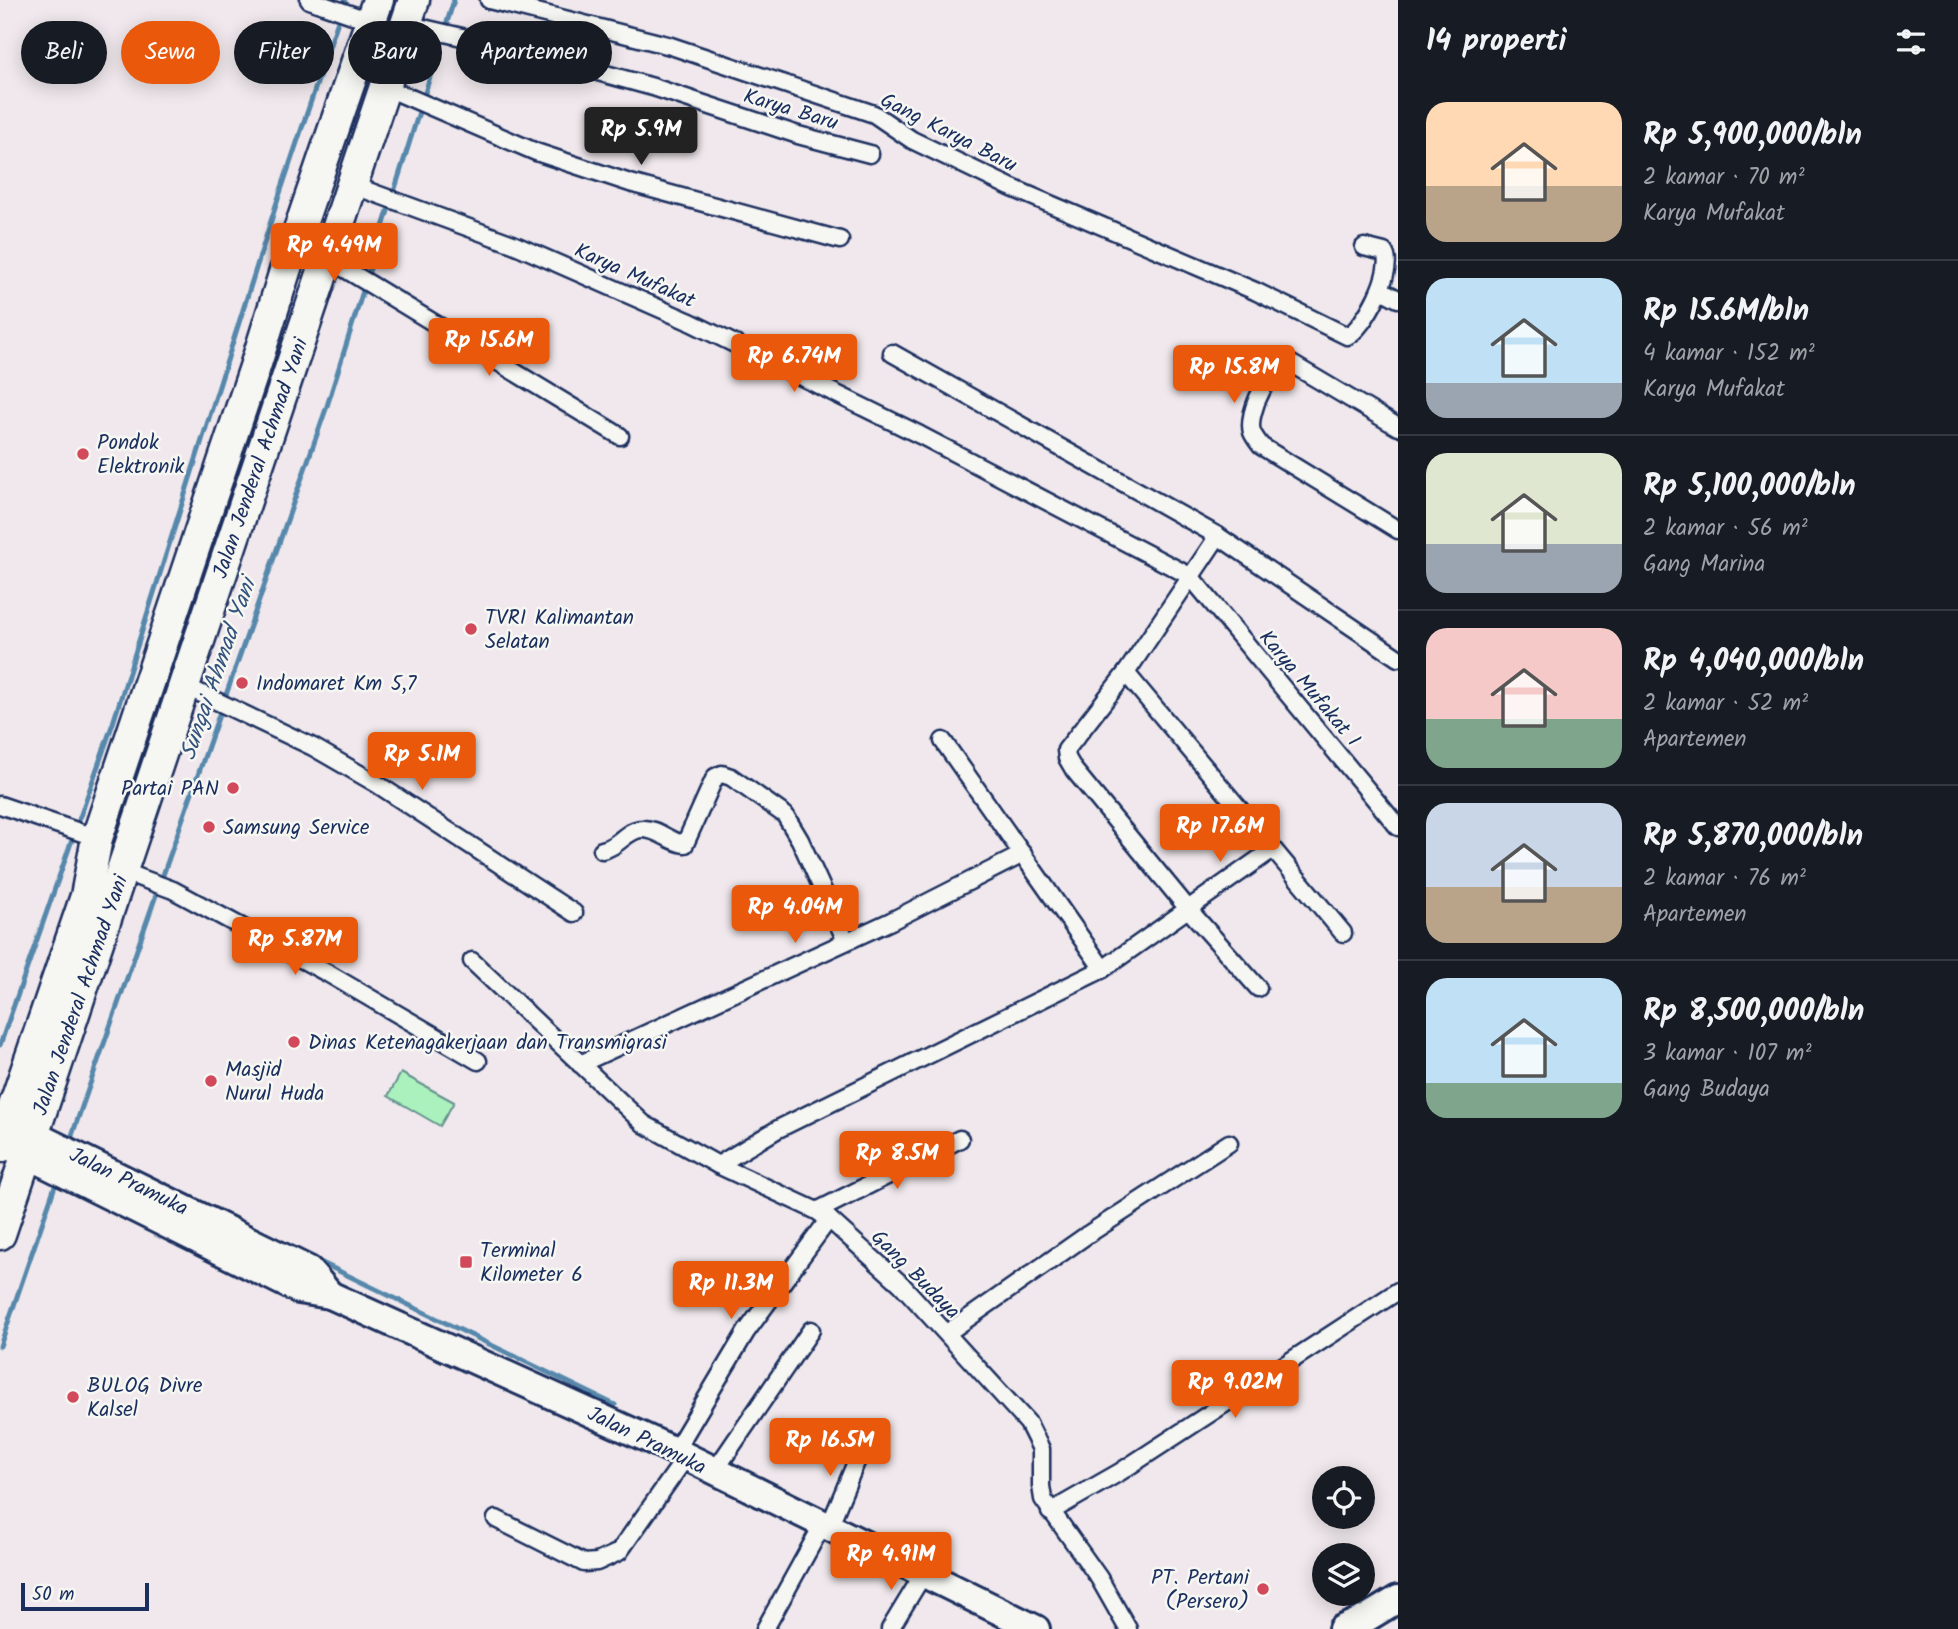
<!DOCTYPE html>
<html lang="id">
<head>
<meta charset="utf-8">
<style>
	:root { --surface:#171b24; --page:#242831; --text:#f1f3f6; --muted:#9ea1a6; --line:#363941; --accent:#ea580c }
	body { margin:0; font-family:Kalam,sans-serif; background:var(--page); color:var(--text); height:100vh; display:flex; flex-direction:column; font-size:26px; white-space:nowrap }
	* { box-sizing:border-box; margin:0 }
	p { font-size:23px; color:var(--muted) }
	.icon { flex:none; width:38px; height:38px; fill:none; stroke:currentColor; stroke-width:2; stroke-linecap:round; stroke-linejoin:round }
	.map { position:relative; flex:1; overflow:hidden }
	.drawer { display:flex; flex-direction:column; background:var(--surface); width:560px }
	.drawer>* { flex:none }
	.top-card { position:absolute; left:21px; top:21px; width:665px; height:63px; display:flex; gap:14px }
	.fabs { position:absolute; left:1312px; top:1466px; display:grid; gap:14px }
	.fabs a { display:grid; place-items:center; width:63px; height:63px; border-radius:50%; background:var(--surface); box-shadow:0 4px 18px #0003; font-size:35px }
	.scale { position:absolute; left:21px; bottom:18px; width:128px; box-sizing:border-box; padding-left:7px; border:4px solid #1b2f5e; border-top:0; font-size:19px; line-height:24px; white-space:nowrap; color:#1b2f5e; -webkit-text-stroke:5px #f6f6f2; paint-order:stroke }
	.price { position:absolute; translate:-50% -60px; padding:0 16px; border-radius:7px; background:var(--accent); color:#fff; font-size:23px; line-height:46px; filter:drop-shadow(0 2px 4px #0008) }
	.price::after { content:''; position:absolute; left:50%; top:42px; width:21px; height:16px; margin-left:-10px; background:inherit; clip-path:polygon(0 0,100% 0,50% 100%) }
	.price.on { background:#222; color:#fff }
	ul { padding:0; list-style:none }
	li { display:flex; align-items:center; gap:21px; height:175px; padding:0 28px }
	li+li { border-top:2px solid var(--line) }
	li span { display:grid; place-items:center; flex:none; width:196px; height:140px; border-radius:21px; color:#555 }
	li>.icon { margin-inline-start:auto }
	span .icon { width:84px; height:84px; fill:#fffc; stroke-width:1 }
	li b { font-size:30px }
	h2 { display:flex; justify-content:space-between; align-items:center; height:84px; padding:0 28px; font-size:30px }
	.chip { padding:0 24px; border-radius:32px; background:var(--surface); box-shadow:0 4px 18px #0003; font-size:24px; line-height:63px }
	.chip.on { background:var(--accent); color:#fff }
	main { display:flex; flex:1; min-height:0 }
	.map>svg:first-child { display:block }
	.green { fill:#abf1bd; stroke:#63908e; stroke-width:2 }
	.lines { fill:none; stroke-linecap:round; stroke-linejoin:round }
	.stream { stroke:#5788ac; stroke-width:5 }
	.street-casing { stroke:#1b2f5e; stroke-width:21 }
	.primary-casing { stroke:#1b2f5e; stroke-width:32 }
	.highway-casing { stroke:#1b2f5e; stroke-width:35 }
	.street { stroke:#f6f6f2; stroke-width:16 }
	.primary { stroke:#f6f6f2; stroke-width:26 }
	.highway { stroke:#f6f6f2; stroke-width:30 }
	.poi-dot { fill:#d1495b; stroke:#f6f6f2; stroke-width:2.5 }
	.labels { text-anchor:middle; stroke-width:5; stroke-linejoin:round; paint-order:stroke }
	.street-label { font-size:21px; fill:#1b2f5e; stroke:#f6f6f2 }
	.poi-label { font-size:21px; fill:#1b2f5e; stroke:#f6f6f2; text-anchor:start }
	.water-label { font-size:23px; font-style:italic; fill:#34547e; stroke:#f6f6f2 }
</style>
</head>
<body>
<main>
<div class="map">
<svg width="1398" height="1629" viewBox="0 0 1398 1629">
	<rect width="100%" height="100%" fill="#f0e8ec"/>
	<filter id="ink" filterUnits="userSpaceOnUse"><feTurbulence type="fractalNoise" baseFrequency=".0143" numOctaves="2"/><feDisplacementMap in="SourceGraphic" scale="14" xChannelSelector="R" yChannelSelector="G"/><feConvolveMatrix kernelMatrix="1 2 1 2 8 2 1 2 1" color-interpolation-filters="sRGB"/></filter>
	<g filter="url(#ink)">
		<path class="green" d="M401,1073L454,1102L440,1126L388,1096Z"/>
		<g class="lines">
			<g class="stream">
				<path d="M0,1045L113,723L276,205L345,0"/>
				<path d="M69,1144L327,406L454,0"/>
				<path d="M316,1260L615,1405"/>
				<path d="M0,1346L58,1177"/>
			</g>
			<defs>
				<g id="street">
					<path d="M309,0L370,21"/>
					<path d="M489,0L671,46L874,114L912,140L1010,187L1255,291L1347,336C1364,329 1396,268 1384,252L1364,247"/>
					<path d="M406,24L518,50L653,87L798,135L870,154"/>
					<path d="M385,87L536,152L630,183L840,240"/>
					<path d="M352,185L513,244L688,321L920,435L1190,576L1398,827"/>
					<path d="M327,258L620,436"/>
					<path d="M1381,290L1398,299"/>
					<path d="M892,353L1218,536L1398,658"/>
					<path d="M1398,427L1290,363C1270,365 1246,413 1252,432C1254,437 1258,442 1261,446L1398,530"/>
					<path d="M1218,536L1126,673L1066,750L1067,758L1074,770L1189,910L1258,988"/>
					<path d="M1126,673L1343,933"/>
					<path d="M185,686L313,747L377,784L574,913"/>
					<path d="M943,741L1103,969"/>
					<path d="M0,805L97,838"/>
					<path d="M602,850C617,848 627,829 642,829C658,828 670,843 685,844L715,777L722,774L731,777L785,815L800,840L846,941"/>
					<path d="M122,871L173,890L329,974L478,1061"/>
					<path d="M472,961L644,1124L718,1165L817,1211L829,1219L901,1284L1028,1423L1041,1449V1486L1043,1499L1099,1578L1128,1629"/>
					<path d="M580,1064L891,921L1023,854"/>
					<path d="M718,1165L778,1129L1103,969L1273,849"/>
					<path d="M817,1211L960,1139"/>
					<path d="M947,1333L1087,1235L1229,1143"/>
					<path d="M675,1451L746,1332L829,1219"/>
					<path d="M714,1472L811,1330"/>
					<path d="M1050,1512L1120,1472L1398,1291"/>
					<path d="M496,1519L584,1563L597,1562L619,1552L686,1457"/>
					<path d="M829,1527L864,1443"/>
					<path d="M765,1629L823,1524"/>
					<path d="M890,1629L924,1573"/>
				</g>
				<g id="primary">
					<path d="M16,1126L309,1270L330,1295"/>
					<path d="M9,1146L299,1290L330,1295L675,1451L1036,1629"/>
					<path d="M1342,1629L1365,1619L1398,1599"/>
				</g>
				<g id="highway">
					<path d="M0,1147L86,896L97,838L255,367L285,271L378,0"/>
					<path d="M0,1234L414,0"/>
				</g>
			</defs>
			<use href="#street" class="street-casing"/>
			<use href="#primary" class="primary-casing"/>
			<use href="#highway" class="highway-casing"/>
			<use href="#street" class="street"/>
			<use href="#primary" class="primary"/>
			<use href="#highway" class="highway"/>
		</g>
	</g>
	<g class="poi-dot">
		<circle cx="83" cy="454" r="7"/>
		<circle cx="471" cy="629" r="7"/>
		<circle cx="242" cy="683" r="7"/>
		<circle cx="233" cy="788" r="7"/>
		<circle cx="209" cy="827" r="7"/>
		<circle cx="294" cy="1042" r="7"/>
		<circle cx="211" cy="1081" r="7"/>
		<rect x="459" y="1255" width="14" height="14" rx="3.5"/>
		<circle cx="73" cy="1397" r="7"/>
		<circle cx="1263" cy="1589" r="7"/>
	</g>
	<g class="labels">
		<g class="street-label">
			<text transform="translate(791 109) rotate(17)" y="7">Karya Baru</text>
			<text transform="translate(949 132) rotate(27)" y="7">Gang Karya Baru</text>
			<text transform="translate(635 275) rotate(24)" y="7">Karya Mufakat</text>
			<text transform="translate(260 458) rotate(-71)" y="7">Jalan Jenderal Achmad Yani</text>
			<text transform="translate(1310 688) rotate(50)" y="7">Karya Mufakat I</text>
			<text transform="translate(80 995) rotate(-71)" y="7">Jalan Jenderal Achmad Yani</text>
			<text transform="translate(129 1181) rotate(26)" y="7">Jalan Pramuka</text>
			<text transform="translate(916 1274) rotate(45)" y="7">Gang Budaya</text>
			<text transform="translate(647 1440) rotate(26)" y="7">Jalan Pramuka</text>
		</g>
		<g class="poi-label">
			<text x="97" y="449">Pondok<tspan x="97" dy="24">Elektronik</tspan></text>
			<text x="485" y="624">TVRI Kalimantan<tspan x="485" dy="24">Selatan</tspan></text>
			<text x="256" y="690">Indomaret Km 5,7</text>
			<text x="219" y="795" text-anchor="end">Partai PAN</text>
			<text x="223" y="834">Samsung Service</text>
			<text x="308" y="1049">Dinas Ketenagakerjaan dan Transmigrasi</text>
			<text x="225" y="1076">Masjid<tspan x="225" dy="24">Nurul Huda</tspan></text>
			<text x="480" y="1257">Terminal<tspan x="480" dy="24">Kilometer 6</tspan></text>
			<text x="87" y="1392">BULOG Divre<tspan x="87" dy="24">Kalsel</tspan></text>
			<text x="1249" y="1584" text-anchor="end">PT. Pertani<tspan x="1249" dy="24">(Persero)</tspan></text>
		</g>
		<g class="water-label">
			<text transform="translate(217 669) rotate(-71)" y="8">Sungai Ahmad Yani</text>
		</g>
	</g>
</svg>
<div class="fabs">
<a><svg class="icon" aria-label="locate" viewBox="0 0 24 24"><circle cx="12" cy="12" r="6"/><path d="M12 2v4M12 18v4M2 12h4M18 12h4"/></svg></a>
<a><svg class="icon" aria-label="layers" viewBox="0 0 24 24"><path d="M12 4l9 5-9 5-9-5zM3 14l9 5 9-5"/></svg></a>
</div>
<div class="scale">50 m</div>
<b class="price on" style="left:641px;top:167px">Rp 5.9M</b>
<b class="price" style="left:334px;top:283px">Rp 4.49M</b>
<b class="price" style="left:489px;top:378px">Rp 15.6M</b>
<b class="price" style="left:794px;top:394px">Rp 6.74M</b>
<b class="price" style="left:1234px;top:405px">Rp 15.8M</b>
<b class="price" style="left:422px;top:792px">Rp 5.1M</b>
<b class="price" style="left:1220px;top:864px">Rp 17.6M</b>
<b class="price" style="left:795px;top:945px">Rp 4.04M</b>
<b class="price" style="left:295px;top:977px">Rp 5.87M</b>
<b class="price" style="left:897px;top:1191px">Rp 8.5M</b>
<b class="price" style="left:731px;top:1321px">Rp 11.3M</b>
<b class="price" style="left:1235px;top:1420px">Rp 9.02M</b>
<b class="price" style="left:830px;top:1478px">Rp 16.5M</b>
<b class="price" style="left:891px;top:1592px">Rp 4.91M</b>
<div class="top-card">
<a class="chip">Beli</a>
<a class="chip on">Sewa</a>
<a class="chip">Filter</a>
<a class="chip">Baru</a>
<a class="chip">Apartemen</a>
</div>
</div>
<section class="drawer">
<h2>14 properti<svg class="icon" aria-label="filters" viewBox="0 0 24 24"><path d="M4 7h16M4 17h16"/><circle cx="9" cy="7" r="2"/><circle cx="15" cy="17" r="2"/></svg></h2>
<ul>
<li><span style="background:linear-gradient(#ffd9b3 60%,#b9a48a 0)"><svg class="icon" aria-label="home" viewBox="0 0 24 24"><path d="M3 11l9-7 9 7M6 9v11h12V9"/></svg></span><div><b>Rp 5,900,000/bln</b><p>2 kamar · 70 m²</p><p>Karya Mufakat</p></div></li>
<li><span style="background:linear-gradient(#bfe0f5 75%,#9aa5b1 0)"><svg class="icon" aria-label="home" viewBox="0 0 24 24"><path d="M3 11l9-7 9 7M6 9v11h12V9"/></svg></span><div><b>Rp 15.6M/bln</b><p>4 kamar · 152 m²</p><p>Karya Mufakat</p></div></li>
<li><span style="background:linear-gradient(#dfe7d0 65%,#9aa5b1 0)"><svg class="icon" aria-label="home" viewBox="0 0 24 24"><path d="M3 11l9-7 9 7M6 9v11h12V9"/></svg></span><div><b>Rp 5,100,000/bln</b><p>2 kamar · 56 m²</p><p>Gang Marina</p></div></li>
<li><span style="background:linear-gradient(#f6c9c9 65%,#7fa58c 0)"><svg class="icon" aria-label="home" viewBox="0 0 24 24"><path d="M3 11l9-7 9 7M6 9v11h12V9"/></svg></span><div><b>Rp 4,040,000/bln</b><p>2 kamar · 52 m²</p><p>Apartemen</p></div></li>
<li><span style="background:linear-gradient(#c9d6e8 60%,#b9a48a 0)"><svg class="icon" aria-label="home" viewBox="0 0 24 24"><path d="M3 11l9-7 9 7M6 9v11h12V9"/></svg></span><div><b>Rp 5,870,000/bln</b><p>2 kamar · 76 m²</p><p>Apartemen</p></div></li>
<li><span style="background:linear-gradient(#bfe0f5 75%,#7fa58c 0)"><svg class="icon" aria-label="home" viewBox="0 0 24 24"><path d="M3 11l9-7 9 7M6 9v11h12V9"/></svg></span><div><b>Rp 8,500,000/bln</b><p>3 kamar · 107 m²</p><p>Gang Budaya</p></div></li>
</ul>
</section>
</main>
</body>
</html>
